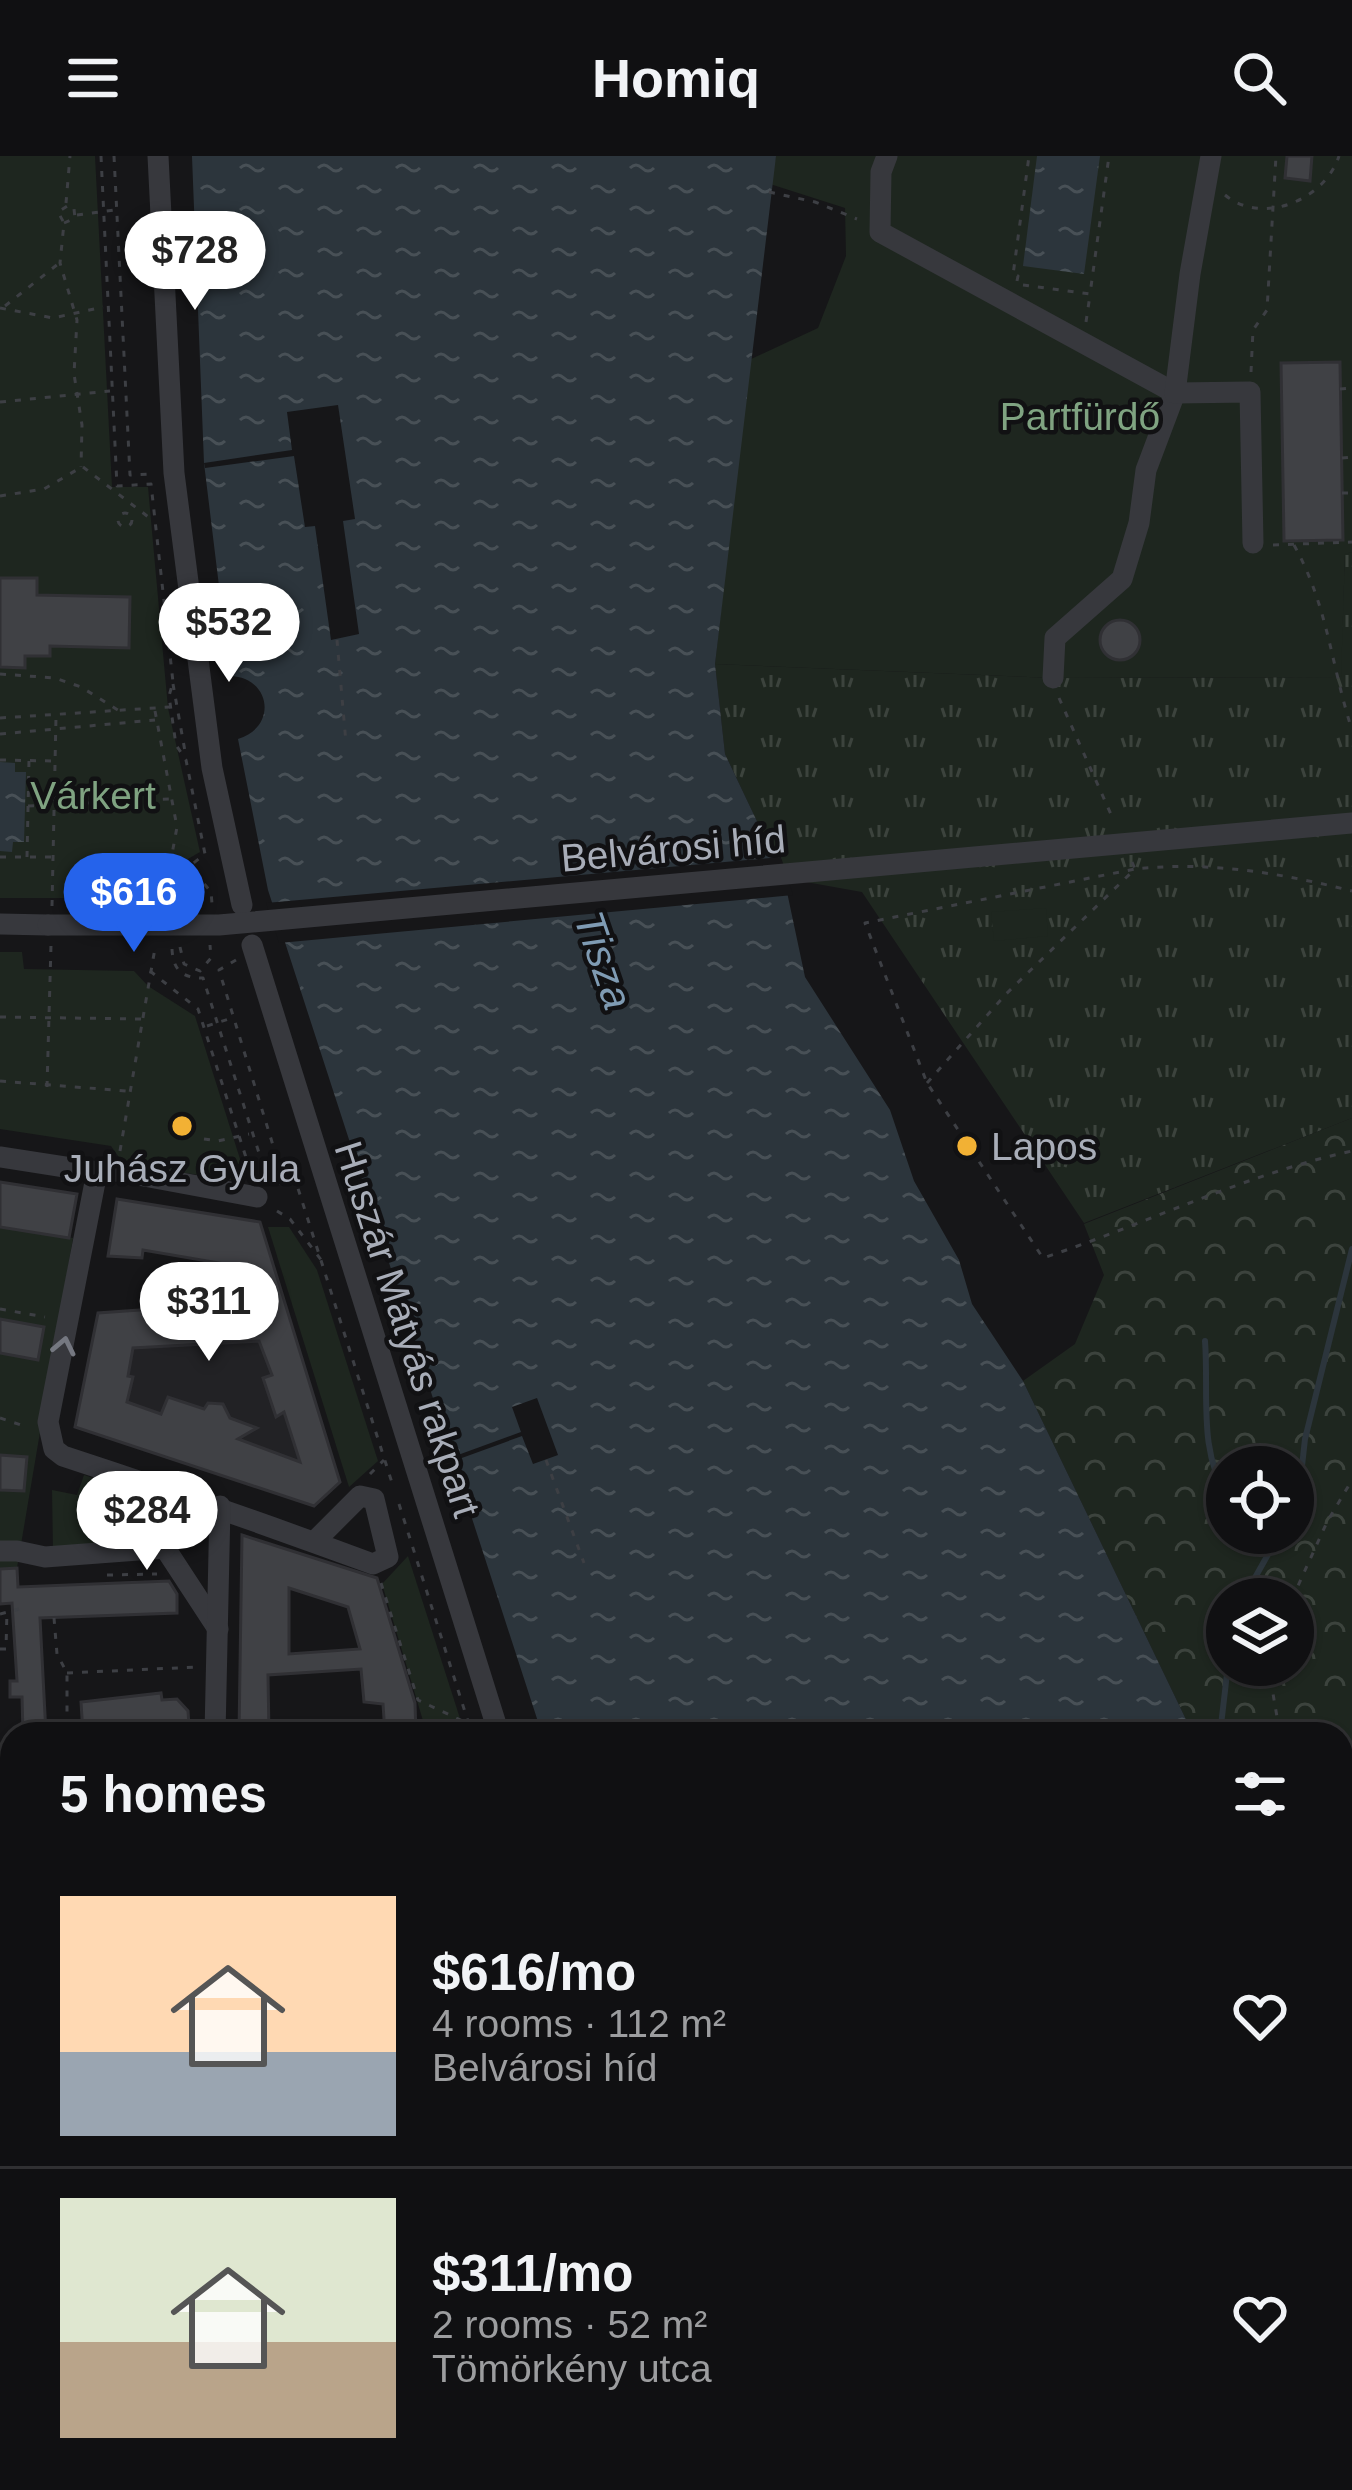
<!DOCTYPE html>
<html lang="en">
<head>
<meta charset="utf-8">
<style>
	:root { --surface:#101012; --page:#19191b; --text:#f1f3f6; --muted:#9c9d9f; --line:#303032; --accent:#2563eb }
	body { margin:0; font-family:Arial,sans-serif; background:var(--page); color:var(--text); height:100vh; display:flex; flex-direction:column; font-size:45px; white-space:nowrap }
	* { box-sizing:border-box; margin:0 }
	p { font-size:39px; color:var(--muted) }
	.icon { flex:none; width:66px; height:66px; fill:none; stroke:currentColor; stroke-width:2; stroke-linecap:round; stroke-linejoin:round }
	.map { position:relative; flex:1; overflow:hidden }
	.drawer { position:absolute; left:0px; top:1566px; width:1353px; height:768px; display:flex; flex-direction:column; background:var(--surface); border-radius:36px 36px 0 0; box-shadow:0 3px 9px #0004,0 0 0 3px var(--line) }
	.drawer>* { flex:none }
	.tools { position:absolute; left:1206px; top:1290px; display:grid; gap:24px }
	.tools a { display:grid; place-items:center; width:108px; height:108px; border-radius:50%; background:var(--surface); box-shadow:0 3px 9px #0004,0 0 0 3px var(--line); font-size:60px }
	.price { position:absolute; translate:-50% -102px; padding:0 27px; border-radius:42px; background:#fff; color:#222; font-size:39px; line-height:78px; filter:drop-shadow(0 3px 6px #0008) }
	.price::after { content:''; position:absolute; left:50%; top:72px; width:36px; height:27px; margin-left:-18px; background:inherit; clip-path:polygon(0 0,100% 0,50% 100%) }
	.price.selected { background:var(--accent); color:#fff }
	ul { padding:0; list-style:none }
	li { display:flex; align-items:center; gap:36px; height:300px; padding:0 60px }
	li+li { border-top:3px solid var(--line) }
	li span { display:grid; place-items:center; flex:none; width:336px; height:240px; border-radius:0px; color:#555 }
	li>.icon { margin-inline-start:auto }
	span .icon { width:144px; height:144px; fill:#fffc; stroke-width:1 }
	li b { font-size:51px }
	h2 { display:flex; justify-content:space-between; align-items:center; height:144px; padding:0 60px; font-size:51px }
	header { display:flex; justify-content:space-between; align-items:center; height:156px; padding:0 60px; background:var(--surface); font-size:54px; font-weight:600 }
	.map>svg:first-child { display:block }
	.built { fill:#222225 }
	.grass { fill:url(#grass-tufts) }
	.forest { fill:url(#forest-crowns); fill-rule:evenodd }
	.park { fill:#1e261f }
	.water { fill:url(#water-ripples) }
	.pier { fill:#161618 }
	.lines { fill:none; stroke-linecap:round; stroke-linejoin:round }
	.stream { stroke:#2c353c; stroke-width:6 }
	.building { fill:#404145; stroke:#303034; stroke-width:3; fill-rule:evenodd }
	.path { stroke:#3d3f44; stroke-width:3; stroke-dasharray:6 9; stroke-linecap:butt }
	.minor { stroke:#37383d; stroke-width:21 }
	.minor-bridge { stroke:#37383d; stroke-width:21 }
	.oneway { stroke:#757881 }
	.poi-dot { fill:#f2b134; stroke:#111113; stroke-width:4.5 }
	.labels { text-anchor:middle; stroke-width:9; stroke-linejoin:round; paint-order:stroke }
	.park-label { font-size:39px; fill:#7fa381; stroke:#111113 }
	.street-label { font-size:39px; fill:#a8adb8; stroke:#111113 }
	.poi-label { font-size:39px; fill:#a8adb8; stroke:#111113; text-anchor:start }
	.water-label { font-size:42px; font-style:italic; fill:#7f9bb3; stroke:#111113 }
</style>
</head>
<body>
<header><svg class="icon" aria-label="menu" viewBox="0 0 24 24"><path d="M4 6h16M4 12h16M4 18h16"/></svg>Homiq<svg class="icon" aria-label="search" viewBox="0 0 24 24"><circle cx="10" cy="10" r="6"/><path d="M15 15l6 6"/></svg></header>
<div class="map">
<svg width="1352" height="2334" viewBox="0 0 1352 2334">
	<defs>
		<pattern id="grass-tufts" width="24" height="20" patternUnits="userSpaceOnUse" patternTransform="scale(3)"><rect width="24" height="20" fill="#1e261f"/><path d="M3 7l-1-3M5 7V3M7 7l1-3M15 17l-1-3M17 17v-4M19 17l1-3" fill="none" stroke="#3c433d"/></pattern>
		<pattern id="forest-crowns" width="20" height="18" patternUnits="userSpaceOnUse" patternTransform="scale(3)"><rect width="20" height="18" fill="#1e261f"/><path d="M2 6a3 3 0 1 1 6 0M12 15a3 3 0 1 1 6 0" fill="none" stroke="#3c433d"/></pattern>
		<pattern id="water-ripples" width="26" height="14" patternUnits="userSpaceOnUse" patternTransform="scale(3)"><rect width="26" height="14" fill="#2c353c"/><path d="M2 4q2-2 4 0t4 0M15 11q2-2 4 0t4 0" fill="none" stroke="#485056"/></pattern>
	</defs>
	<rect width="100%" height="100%" fill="#161618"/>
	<g class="built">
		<path d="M276,1117L340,1326L314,1350L75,1271L98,1157L238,1147L233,1131Z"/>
		<path d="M233,2322H658L660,2334H233Z"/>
	</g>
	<g class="grass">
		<path d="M1352,396V962L1084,1067L862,736L784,722L725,598L715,508L1053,522L1340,521L1345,397Z"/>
		<rect x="0" y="1676" width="12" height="258"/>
	</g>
	<path class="forest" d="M1352,962V1991L1341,1963V1578H1193L1023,1225L1075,1188L1104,1119L1084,1068ZM1227,1311H1293V1377H1227ZM1227,1443H1293V1509H1227Z"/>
	<g class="park">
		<path d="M0,0H95L112,331H148L168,552L200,696L174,711L173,742H0Z"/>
		<path d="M776,0H1352V396L1345,398L1341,521L1053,522L715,508L749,204L818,172L846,100L845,52L770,28Z"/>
		<path d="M1046,752L1048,780L994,785L991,756Z"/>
		<path d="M0,796H22L24,813L134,815L148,830L195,860L240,1003L236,1025L123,1007L111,990L0,973Z"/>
		<path d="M0,1071L73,1082L17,1412L0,1413Z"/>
		<path d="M268,1071H289L317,1114L378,1305L349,1331Z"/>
		<path d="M84,1319L144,1339L154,1347L157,1366L152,1382L137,1391L53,1395L52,1334L77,1339Z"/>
		<path d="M408,1400L465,1578H427L382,1428Z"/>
		<path d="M658,2322H704L707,2334H660Z"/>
	</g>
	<g class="water">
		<path d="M192,0H776L715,508L725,598L784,722L805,821L890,954L914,1025L959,1104L972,1148L1023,1225L1193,1578H542L268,734L238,583C278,571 271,521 230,520L204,307Z"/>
		<path d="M1037,0H1100L1084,118L1023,110Z"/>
		<path d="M0,606L15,607V616H26L24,686H13L12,696L0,695Z"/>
		<path d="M1341,1963L1352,1991V2334H797L794,2322H1341Z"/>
	</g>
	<g class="pier">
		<path d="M338,249L355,363L343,365L359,478L331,484L315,370L305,371L294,300L205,312L204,307L292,294L287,256Z"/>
		<path d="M781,701L793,739L279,787L266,747Z"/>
		<path d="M537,1242L558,1299L533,1308L522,1280L448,1307L447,1303L521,1276L512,1251Z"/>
	</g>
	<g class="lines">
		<g class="stream">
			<path d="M1205,1185C1209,1237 1198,1295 1227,1339"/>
			<path d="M1293,1360L1297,1355L1305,1283L1352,1093"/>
			<path d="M1243,1443L1280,1377"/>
			<path d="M1220,1578L1228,1509"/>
		</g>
	</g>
	<g class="building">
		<path d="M1287,0H1312L1310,25L1285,22Z"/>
		<path d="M1340,206L1343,384L1284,385L1281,207Z"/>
		<path d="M0,422H37V439L130,441L129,492L50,490V500H25V512L0,511Z"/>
		<circle cx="1120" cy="484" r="20"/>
		<path d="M0,1026L77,1038L69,1082L0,1071Z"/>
		<path d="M117,1043L260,1066L340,1326L314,1350L75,1271L98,1157L239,1147L225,1108L143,1094L142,1102L108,1100ZM259,1185L272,1219L263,1222L276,1261L284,1256L300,1306L238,1283L257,1272L230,1262L223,1248L208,1247L204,1253L168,1241L161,1258L127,1246L133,1221L128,1220L133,1192Z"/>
		<path d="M0,1163L44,1171L38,1204L0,1197Z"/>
		<path d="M0,1299L27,1301L24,1335L0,1334Z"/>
		<path d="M242,1379L377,1422L415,1547L416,1578H385L383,1548L364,1546L361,1513L268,1519L269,1578H239ZM289,1432L348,1451L360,1493L289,1498Z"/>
		<path d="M17,1412L18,1431L169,1425L177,1438V1457L40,1462L46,1578H23L22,1541H10V1525H17L12,1447L0,1448V1413Z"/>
		<path d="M161,1537L162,1544L177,1543L188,1555L189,1569L183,1578H83L81,1546Z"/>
	</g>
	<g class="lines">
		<g class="path">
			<path d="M101,0L117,330L151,328L173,526L169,540L176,589L186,604L205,698L172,724L171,743"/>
			<path d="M114,0L130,319L150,318"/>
			<path d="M769,36L815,46L857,63"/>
			<path d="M1225,39C1262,70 1325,44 1339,0"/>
			<path d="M66,47L70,0"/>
			<path d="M77,59L115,54"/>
			<path d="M64,67L75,62L74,53L69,49L58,56L64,67L60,107L77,164L74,218L82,269L81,311"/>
			<path d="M1017,125L1018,120L1013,119L1029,0"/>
			<path d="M1023,129L1090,138L1109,0"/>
			<path d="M5,150L58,108"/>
			<path d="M0,152L53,162L103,151"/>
			<path d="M1086,166L1090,139"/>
			<path d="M1251,216L1253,174L1267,154L1276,0"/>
			<path d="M1340,233L1352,232"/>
			<path d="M0,246L110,235"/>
			<path d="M1342,302L1352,301"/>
			<path d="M83,311L151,363"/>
			<path d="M1342,337H1352"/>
			<path d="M0,340L44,333L80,312"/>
			<circle cx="125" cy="364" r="7"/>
			<path d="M1273,389L1352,386"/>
			<path d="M1294,389C1328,450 1331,509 1352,574"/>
			<path d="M337,484L346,587"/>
			<path d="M0,518L55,522L81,531L121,556"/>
			<path d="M173,528L186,601"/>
			<path d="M1059,542L1114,665"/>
			<path d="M155,555L177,671L163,747"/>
			<path d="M0,562L170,551"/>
			<path d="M0,578L155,564"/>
			<path d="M0,604L52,605"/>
			<path d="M28,650L170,643"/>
			<path d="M0,701H52"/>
			<path d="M27,701L29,604"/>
			<path d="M1132,706L1135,713C1209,705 1281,717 1352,735"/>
			<path d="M173,743L181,742L185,727L201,724L211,736L212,748"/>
			<path d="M52,750L56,561"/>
			<path d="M180,791L184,808L200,815L211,802L210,789"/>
			<path d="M172,793C173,814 182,822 203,822L267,1022"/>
			<path d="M236,804L219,814L280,1012"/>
			<path d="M150,815L198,853L252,1020"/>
			<path d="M0,861L141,863"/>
			<path d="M207,870L232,862"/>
			<path d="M0,925L126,935"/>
			<path d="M927,927L1006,838L1135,713L865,767L927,927L1043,1102C1146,1068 1246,1018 1352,995"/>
			<path d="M47,931L51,789"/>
			<path d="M204,983L218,985L249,978"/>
			<path d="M120,995L155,792"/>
			<path d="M266,1017L297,1005"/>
			<path d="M276,1028L295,1023L394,1333"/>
			<path d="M277,1055L290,1063L322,1105"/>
			<path d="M0,1153L45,1161"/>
			<path d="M0,1262L27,1271"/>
			<path d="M546,1304L584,1407"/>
			<path d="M370,1318L384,1304"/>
			<path d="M399,1348L472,1578"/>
			<path d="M107,1419L157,1418"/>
			<path d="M381,1427L418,1544L469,1568L462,1578"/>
			<path d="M1292,1443L1327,1366L1352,1324"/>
			<path d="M0,1458L19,1453"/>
			<path d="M54,1462L57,1498L67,1517V1578"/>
			<path d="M0,1493H6L7,1454"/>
			<path d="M1268,1509L1280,1578"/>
			<path d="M67,1517L197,1511"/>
			<path d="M2,1720L12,1719"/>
			<path d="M1341,1812L1352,1841"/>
			<path d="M0,1961H12"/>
			<path d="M0,2266H12"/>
			<path d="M710,2322L714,2334"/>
		</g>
		<g class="minor">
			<path d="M158,0L174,317L212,612L242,749"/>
			<path d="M887,0L881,16L880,76L1175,237L1146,314L1139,367L1122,423L1055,482L1053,522"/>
			<path d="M1211,0L1190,118L1175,237L1250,236L1253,387"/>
			<path d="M0,768L48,769"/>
			<path d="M252,789L499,1578"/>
			<path d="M0,1001L97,1016L117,1015L257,1041"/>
			<path d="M97,1016L48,1266L54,1293L63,1300C167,1334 270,1370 373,1408L388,1401L374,1343L360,1340L314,1386"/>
			<path d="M157,1330L165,1392L218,1473"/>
			<path d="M0,1395H17L45,1401L165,1392"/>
			<path d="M215,1578L220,1350"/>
			<path d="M0,1641H12"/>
			<path d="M250,2322L251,2334"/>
			<path d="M416,2322V2334"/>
			<path d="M737,2322L741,2334"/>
			<path d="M80,2334L105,2322"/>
		</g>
		<path class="minor-bridge" d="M48,769H219L1352,667"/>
	</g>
	<defs><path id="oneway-chevron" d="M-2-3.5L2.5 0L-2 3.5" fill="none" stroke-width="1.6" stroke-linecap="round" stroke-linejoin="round" transform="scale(3)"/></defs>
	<use class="oneway" href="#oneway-chevron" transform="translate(64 1190) rotate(-78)"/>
	<g class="poi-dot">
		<circle cx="182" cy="970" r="12"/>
		<circle cx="967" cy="990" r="12"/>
	</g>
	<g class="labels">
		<g class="park-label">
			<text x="1080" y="274">Partfürdő</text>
			<text x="93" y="653">Várkert</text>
		</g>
		<g class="street-label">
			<text transform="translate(673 692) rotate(-5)" y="14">Belvárosi híd</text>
			<text transform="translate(408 1173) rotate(72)" y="14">Huszár Mátyás rakpart</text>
		</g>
		<g class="poi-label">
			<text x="991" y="1004">Lapos</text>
			<text x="182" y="1026" text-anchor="middle">Juhász Gyula</text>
		</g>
		<g class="water-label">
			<text transform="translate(604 804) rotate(71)" y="15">Tisza</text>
		</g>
	</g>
</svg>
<div class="tools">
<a><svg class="icon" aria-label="locate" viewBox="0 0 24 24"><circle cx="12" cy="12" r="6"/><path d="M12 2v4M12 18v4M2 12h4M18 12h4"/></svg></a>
<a><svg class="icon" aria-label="layers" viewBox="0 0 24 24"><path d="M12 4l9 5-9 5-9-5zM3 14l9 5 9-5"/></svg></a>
</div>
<b class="price" style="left:195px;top:157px">$728</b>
<b class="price" style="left:229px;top:529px">$532</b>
<b class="price selected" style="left:134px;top:799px">$616</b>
<b class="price" style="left:209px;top:1208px">$311</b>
<b class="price" style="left:147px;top:1417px">$284</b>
<section class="drawer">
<h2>5 homes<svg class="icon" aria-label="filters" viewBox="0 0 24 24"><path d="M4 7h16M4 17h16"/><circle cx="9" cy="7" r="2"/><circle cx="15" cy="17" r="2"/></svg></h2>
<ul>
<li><span style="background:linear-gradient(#ffd9b3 65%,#9aa5b1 0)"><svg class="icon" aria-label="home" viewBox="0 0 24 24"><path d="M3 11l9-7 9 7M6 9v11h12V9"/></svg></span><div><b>$616/mo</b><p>4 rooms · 112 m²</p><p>Belvárosi híd</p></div><svg class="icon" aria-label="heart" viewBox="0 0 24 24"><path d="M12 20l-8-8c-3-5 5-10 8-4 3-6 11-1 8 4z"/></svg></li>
<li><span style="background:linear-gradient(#dfe7d0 60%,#b9a48a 0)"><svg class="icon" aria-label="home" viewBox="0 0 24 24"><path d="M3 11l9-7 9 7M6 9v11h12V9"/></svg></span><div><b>$311/mo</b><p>2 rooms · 52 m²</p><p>Tömörkény utca</p></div><svg class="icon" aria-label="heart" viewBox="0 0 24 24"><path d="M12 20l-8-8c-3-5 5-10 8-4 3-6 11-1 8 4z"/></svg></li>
</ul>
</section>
</div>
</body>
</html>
